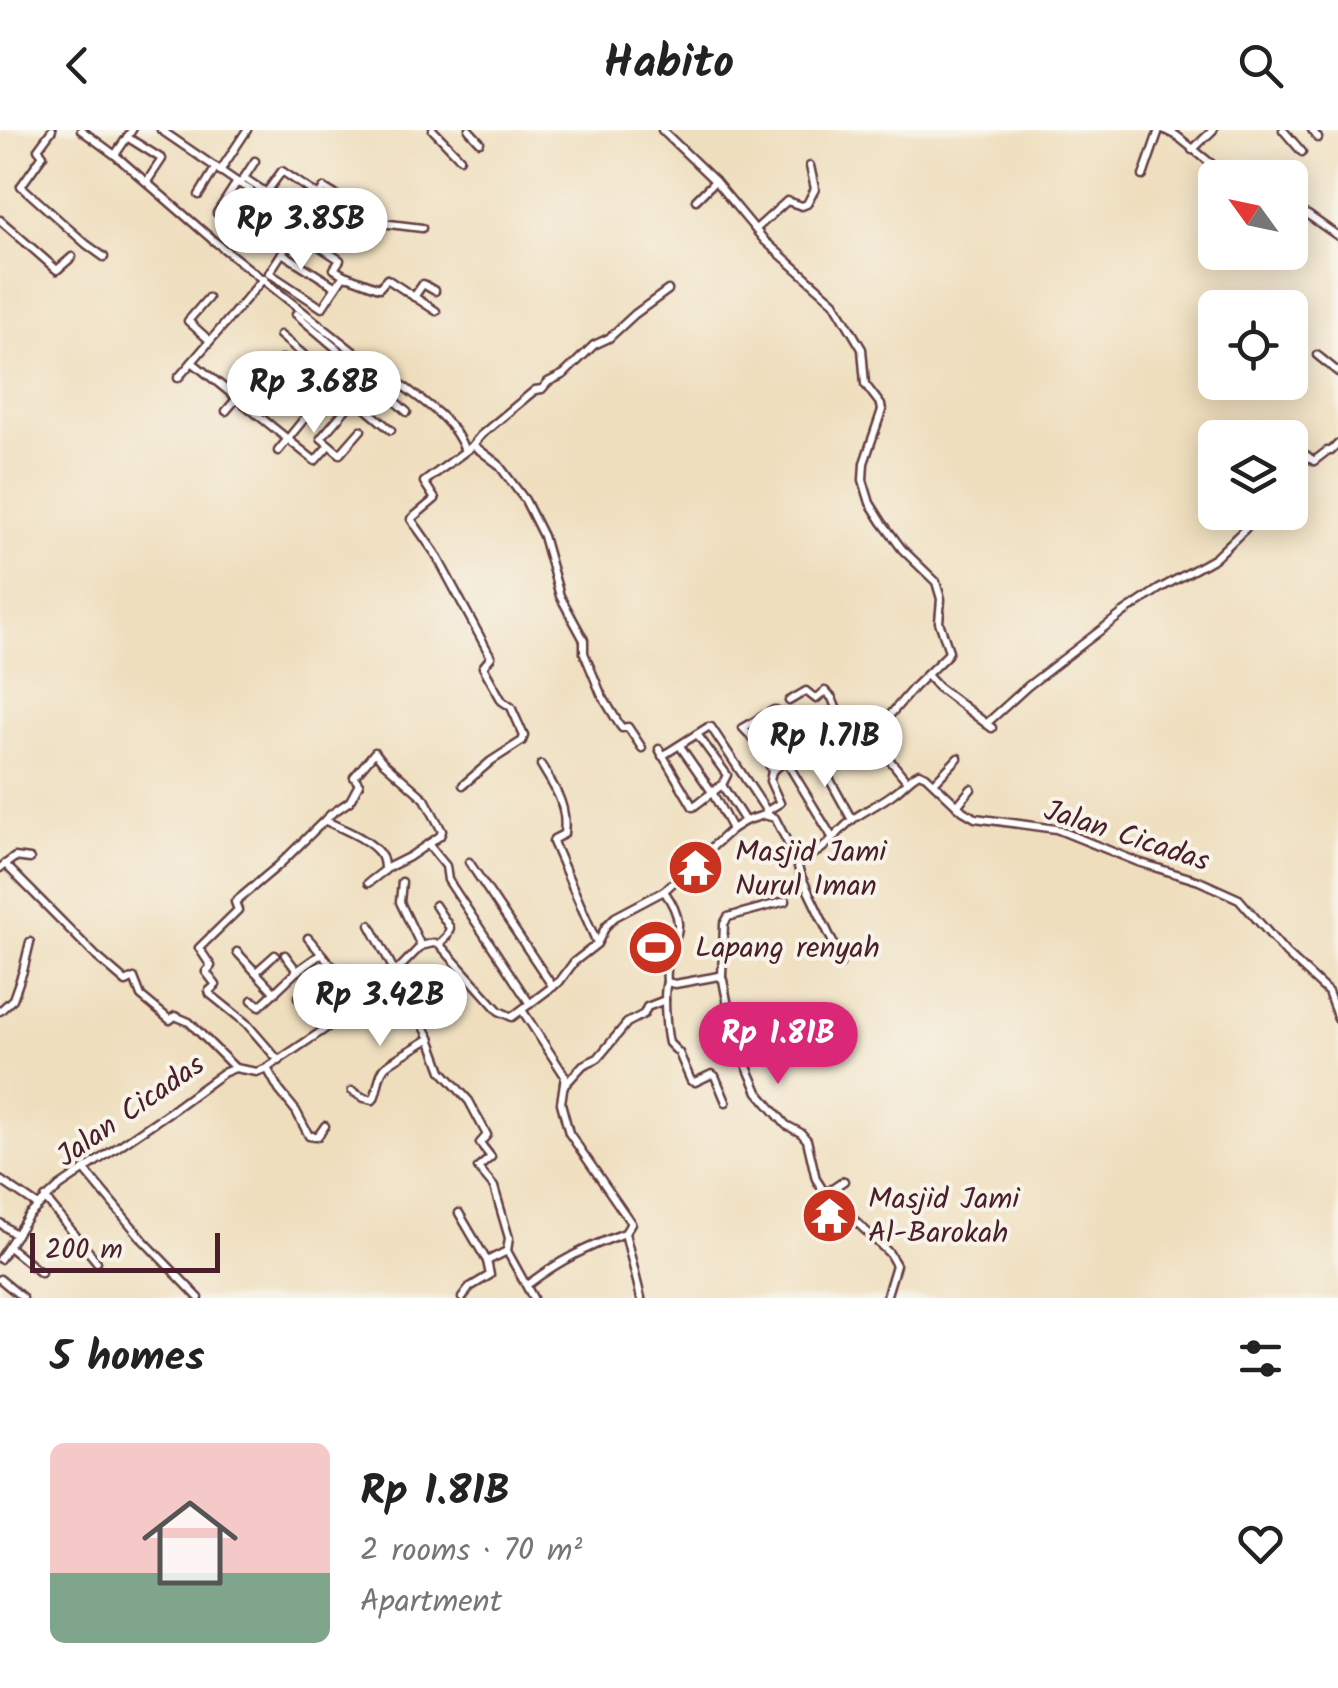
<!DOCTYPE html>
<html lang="en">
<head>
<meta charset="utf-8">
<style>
	:root { --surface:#fff; --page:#f6f6f6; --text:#222; --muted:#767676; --line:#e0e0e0; --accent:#db2777 }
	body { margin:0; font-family:Kalam,sans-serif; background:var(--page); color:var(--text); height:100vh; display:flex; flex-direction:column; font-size:38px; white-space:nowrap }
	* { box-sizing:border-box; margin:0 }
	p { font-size:32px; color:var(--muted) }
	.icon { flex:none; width:55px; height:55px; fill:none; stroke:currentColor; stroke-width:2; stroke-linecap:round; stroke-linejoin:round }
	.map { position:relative; height:1168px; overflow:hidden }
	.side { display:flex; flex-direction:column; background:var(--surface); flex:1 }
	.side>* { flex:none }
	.needle { width:65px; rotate:303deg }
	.controls { position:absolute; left:1198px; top:30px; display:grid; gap:20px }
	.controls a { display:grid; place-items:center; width:110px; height:110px; border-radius:15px; background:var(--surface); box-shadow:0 5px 25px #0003; font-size:50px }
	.scale { position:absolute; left:30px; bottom:25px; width:190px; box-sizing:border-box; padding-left:10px; border:5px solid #4a1f2b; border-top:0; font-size:28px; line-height:35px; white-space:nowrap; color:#4a1f2b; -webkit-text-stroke:8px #f7f3e8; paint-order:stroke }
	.price { position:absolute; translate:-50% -85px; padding:0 22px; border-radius:35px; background:#fff; color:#222; font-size:32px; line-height:65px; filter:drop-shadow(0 2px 5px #0008) }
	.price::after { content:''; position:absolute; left:50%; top:60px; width:30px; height:22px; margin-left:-15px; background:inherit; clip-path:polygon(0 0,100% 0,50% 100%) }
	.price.on { background:var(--accent); color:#fff }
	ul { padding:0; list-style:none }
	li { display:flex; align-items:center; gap:30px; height:250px; padding:0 50px }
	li+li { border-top:2px solid var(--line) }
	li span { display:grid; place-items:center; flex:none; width:280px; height:200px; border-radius:15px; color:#555 }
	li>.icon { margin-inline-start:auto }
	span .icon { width:120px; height:120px; fill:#fffc; stroke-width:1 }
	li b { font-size:42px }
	h2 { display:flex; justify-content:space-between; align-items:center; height:120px; padding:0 50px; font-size:42px }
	header { display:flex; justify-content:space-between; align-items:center; height:130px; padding:0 50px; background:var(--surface); font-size:45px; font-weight:700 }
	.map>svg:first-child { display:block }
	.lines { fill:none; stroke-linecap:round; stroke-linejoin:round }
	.minor-casing { stroke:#633c41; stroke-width:11 }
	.minor { stroke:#fff; stroke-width:6 }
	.labels { text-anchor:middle; stroke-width:8; stroke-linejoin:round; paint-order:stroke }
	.street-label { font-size:30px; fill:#4a1f2b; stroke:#f7f3e8 }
	.poi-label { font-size:30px; fill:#4a1f2b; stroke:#f7f3e8; text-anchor:start }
</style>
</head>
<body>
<header><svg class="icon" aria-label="back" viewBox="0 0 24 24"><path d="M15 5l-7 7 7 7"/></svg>Habito<svg class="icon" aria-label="search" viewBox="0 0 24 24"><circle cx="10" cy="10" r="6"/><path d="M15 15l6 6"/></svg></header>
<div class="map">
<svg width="1338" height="1168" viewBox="0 0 1338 1168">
	<rect width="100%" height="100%" fill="#f7f3e8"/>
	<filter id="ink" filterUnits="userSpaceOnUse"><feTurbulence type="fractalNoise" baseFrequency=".01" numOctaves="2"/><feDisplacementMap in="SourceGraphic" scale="20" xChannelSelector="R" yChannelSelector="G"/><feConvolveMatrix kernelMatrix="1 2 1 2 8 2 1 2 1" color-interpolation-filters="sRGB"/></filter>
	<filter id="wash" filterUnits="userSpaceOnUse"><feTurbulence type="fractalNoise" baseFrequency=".0048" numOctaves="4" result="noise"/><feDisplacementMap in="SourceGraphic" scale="40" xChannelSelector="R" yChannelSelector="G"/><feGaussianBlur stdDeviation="2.25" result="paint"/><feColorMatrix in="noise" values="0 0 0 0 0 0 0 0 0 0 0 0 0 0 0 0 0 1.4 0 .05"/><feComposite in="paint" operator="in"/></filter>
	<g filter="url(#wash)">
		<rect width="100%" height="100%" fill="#efdebd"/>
	</g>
	<g filter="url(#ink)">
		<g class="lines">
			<defs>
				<g id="minor">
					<path d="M52,0L38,19L43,25L21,56L86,114L104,127"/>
					<path d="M81,0L115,25L132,0"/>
					<path d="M161,0L240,54L255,31"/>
					<path d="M433,0L460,28"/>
					<path d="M469,0L480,12"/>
					<path d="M662,0L715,51L765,111L834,172L862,219L865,254L881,275L882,280L864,333L863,350L870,373L882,392L902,419L936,452L941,469L939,492L949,521L947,525L915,556L871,607L907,651"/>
					<path d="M1165,0L1177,6L1229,48"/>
					<path d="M1283,0L1302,22"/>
					<path d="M1312,0L1318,8"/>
					<path d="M127,7L162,29L148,50"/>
					<path d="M1192,20L1213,0"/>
					<path d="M115,25L214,111L354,222L362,232L373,240L383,239C413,268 451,282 465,321"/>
					<path d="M220,41L247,0"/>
					<path d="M1143,46L1159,0"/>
					<path d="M244,48L305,88"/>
					<path d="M240,54L250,60"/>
					<path d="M266,63L282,41L319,66"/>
					<path d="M199,65L216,37"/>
					<path d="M696,70L715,51"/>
					<path d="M310,79L361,112"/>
					<path d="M1290,80L1308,85L1338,106"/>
					<path d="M217,83L237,52"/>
					<path d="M0,90L57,140L72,127"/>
					<path d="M422,98L381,93L324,58L269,143L322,178L344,145L379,158L387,149L436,181"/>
					<path d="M274,99L290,110"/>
					<path d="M756,99L787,71L802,76L807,74L815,59L810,36"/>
					<path d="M296,101L340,130L334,139L347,147"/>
					<path d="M282,123L336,157"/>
					<path d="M264,148L192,232L315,331L329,315"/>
					<path d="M414,167L423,154L435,161"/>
					<path d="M208,168L188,191L209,210"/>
					<path d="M296,184L372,249L371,250"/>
					<path d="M280,205L355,268"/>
					<path d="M1317,225L1338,242"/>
					<path d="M178,248L192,232"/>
					<path d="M354,269L391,300"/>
					<path d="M226,281L250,253L256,258L282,229"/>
					<path d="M361,300L340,324L321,308L371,250L407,282"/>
					<path d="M473,315L498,334L525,370L543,406L560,466L584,510V523L601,564L619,594L622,598L628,597L642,618"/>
					<path d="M278,321L321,268"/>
					<path d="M1290,331L1299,320L1314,331L1327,321H1331L1338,314"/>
					<path d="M927,545L938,557L992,598"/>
					<path d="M789,571L806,561L816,569L825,561L832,568L839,585L852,589L871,607"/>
					<path d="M986,594L1028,556L1123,483L1159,459L1215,428L1245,399L1257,382"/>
					<path d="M680,616L712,662L732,699"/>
					<path d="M659,619L693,677L722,655L727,645L697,604"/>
					<path d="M817,621L855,592"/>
					<path d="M662,626L708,597H711L768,683"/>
					<path d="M786,631L832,707"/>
					<path d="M541,635C555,658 568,676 564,704L554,709L553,712L597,813"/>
					<path d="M772,641L786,631L801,613"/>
					<path d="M934,653L958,628"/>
					<path d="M463,655L491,631L522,611L524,606L511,577L502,571L483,537L491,527L435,423L411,389L435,369L424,352L471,317L481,305L535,260L542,259L548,252L564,244L594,215L609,208L635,184L668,160"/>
					<path d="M722,655L745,691"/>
					<path d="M957,676L971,659"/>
					<path d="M767,681L780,673L770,651L772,641L763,619L743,598L774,580L792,588L801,613L824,639L852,690"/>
					<path d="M326,691C343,699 369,709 380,724C384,729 384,735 384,741"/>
					<path d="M428,714L446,736L448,750L530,874"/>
					<path d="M796,729L800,744L837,821L840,835"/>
					<path d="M469,732L553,857"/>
					<path d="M5,734L97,827L126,852L134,848L141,866L170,890L175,886L189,892L234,937"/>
					<path d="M0,738L15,727L30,729"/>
					<path d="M402,752L400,772L421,816"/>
					<path d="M664,761C696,806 663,811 667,852L675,854L719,846L723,850L734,907L758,962L786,995L801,1003L807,1010L816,1049L823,1060L889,1123L896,1135L886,1168"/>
					<path d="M435,775L450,798L447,806L439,814"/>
					<path d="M370,795L430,908L442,941L469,971L487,1005L480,1013L491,1027L478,1038L494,1057L509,1108L507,1121L533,1168"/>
					<path d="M308,808L362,871"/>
					<path d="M237,822L275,863"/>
					<path d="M285,825L297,841"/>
					<path d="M256,842L275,825"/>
					<path d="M722,846L724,794L728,787L786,771"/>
					<path d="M667,852C663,863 666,900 669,913L679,923L691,951L695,952L712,944L715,946L726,972"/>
					<path d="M312,857L319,865L342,848"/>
					<path d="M298,868L306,876L319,865"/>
					<path d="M252,870L260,876L297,841L321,824"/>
					<path d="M522,880L565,946L561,973L569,1003L631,1093L625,1103C587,1117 560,1130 527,1155"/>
					<path d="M0,881L13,869L23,841L30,812"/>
					<path d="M279,931L246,893L210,864L209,861L216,855L206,842L211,836L199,818L238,780L235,772L279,735L331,684L350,671L359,654L354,647L375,622L382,631L425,669L442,701L440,706L409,727L389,737L368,753"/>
					<path d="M267,938L279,960L296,981L309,1006H318L325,996"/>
					<path d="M564,956L583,935L598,928L627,893L644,884L647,877L665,870"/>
					<path d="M352,961L364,968L373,970C379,960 377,946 385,937C393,929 419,916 430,908"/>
					<path d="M84,1039L144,1111L199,1168"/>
					<path d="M0,1050L37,1075"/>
					<path d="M826,1063L844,1051"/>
					<path d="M45,1068L97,1132"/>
					<path d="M459,1083L487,1131L507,1121"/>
					<path d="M0,1093L16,1105"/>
					<path d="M625,1103L641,1168"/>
					<path d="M9,1117L41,1143"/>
					<path d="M0,1129L28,1086L60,1056L171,981L223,943L235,938L257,942L267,938L322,901L381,857L421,816L433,813L439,814L499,881L512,887L560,851L574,832L597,814L606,796L615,787L664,761L732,699L745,691L764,685L775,688L796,729C820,729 835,703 853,689C866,680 881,673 894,663C903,657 909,648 919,643L926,646L963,681L975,688L1056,699L1138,732L1199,751L1239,769L1286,823L1328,862L1338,889"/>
					<path d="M0,1149L23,1168"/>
					<path d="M462,1168L470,1157L490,1145L487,1131"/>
				</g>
			</defs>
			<use href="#minor" class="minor-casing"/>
			<use href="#minor" class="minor"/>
		</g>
	</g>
	<defs>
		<symbol id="temple-disc" viewBox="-11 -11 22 22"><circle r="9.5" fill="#c8321e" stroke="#f7f3e8"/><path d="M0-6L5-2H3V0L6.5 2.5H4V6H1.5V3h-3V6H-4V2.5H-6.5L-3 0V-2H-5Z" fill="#fff"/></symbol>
		<symbol id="stadium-disc" viewBox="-11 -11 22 22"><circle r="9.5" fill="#c8321e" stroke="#f7f3e8"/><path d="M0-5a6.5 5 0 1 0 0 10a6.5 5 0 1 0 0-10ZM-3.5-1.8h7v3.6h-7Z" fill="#fff"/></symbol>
	</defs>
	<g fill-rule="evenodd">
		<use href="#temple-disc" x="664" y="706" width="63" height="63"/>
		<use href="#stadium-disc" x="624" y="786" width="63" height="63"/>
		<use href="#temple-disc" x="798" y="1054" width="63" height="63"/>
	</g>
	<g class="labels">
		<g class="street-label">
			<text transform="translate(1127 705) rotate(18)" y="10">Jalan Cicadas</text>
			<text transform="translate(130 980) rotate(-35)" y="10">Jalan Cicadas</text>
		</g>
		<g class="poi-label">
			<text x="735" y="731">Masjid Jami<tspan x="735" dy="34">Nurul Iman</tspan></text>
			<text x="695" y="827">Lapang renyah</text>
			<text x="868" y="1078">Masjid Jami<tspan x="868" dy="34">Al-Barokah</tspan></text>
		</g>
	</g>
</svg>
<div class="controls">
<a><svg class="needle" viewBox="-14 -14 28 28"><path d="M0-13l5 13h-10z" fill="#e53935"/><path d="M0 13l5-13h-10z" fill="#767676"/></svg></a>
<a><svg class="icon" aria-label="locate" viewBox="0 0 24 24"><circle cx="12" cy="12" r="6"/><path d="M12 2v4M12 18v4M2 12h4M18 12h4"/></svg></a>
<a><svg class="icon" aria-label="layers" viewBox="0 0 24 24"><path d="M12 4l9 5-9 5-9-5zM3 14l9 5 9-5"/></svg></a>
</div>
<div class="scale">200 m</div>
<b class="price" style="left:301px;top:143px">Rp 3.85B</b>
<b class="price" style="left:314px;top:306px">Rp 3.68B</b>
<b class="price" style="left:825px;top:660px">Rp 1.71B</b>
<b class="price" style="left:380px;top:919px">Rp 3.42B</b>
<b class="price on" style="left:778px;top:957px">Rp 1.81B</b>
</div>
<section class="side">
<h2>5 homes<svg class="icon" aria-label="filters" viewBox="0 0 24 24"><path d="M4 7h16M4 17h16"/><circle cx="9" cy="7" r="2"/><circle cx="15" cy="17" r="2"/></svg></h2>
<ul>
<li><span style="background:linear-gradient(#f6c9c9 65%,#7fa58c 0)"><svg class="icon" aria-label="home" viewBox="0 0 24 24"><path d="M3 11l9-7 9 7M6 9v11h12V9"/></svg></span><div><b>Rp 1.81B</b><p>2 rooms · 70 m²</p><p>Apartment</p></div><svg class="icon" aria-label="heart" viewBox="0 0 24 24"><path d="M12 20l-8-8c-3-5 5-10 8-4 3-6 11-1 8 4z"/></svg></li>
</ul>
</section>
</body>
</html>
